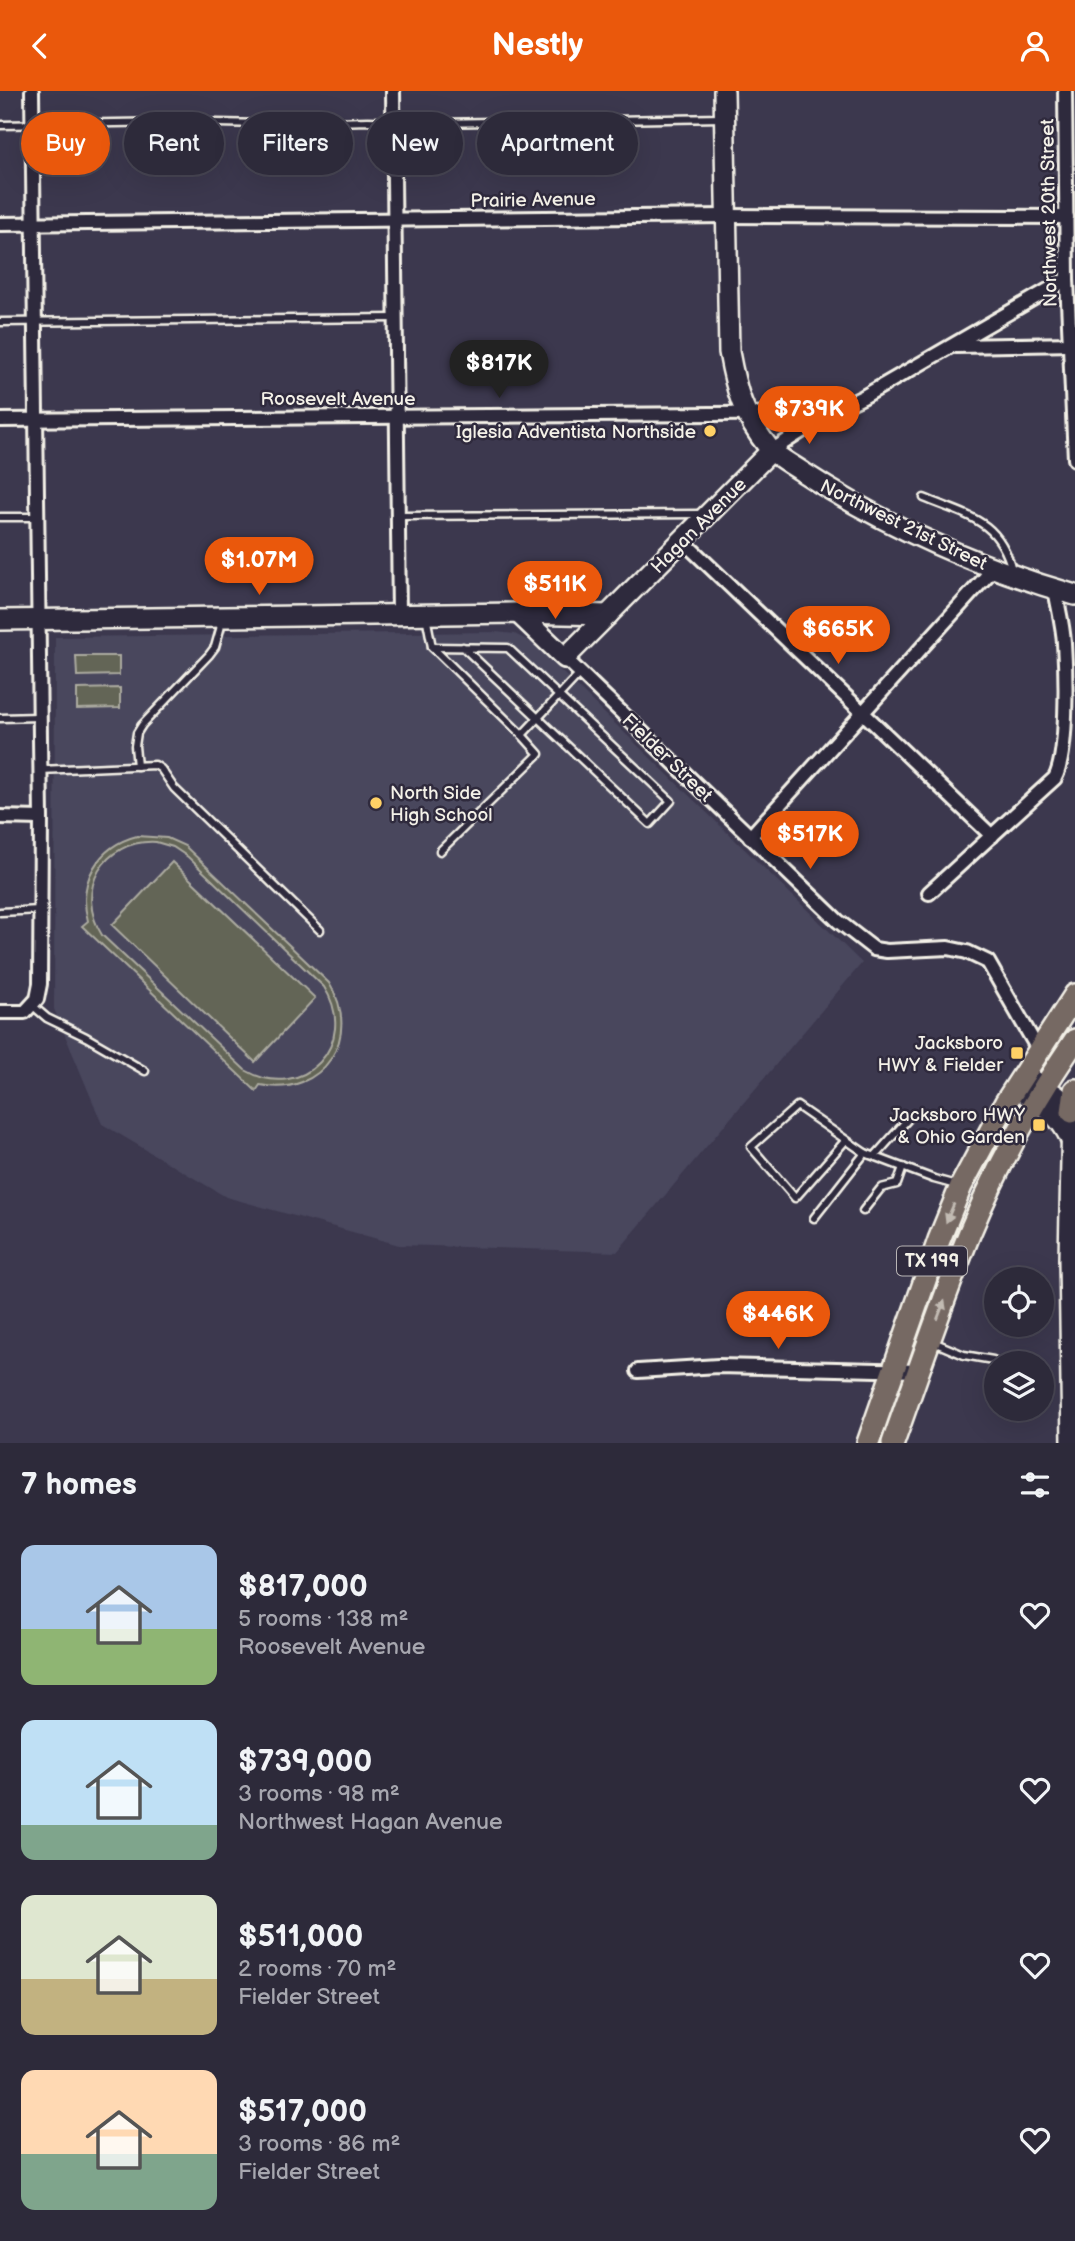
<!DOCTYPE html>
<html lang="en">
<head>
<meta charset="utf-8">
<style>
	:root { --surface:#2d2a3a; --page:#393645; --text:#f1f3f6; --muted:#a7a7af; --line:#484654; --accent:#ea580c }
	body { margin:0; font-family:"Balsamiq Sans",sans-serif; background:var(--page); color:var(--text); height:100vh; display:flex; flex-direction:column; font-size:26px; white-space:nowrap }
	* { box-sizing:border-box; margin:0 }
	p { font-size:23px; color:var(--muted) }
	.icon { flex:none; width:38px; height:38px; fill:none; stroke:currentColor; stroke-width:2; stroke-linecap:round; stroke-linejoin:round }
	.map { position:relative; height:1352px; overflow:hidden }
	.details { display:flex; flex-direction:column; background:var(--surface); flex:1 }
	.details>* { flex:none }
	.banner { position:absolute; left:21px; top:21px; width:700px; height:63px; display:flex; gap:14px }
	.tools { position:absolute; left:984px; top:1176px; display:grid; gap:14px }
	.tools a { display:grid; place-items:center; width:70px; height:70px; border-radius:50%; background:var(--surface); box-shadow:0 7px 28px #0002,0 0 0 2px var(--line); font-size:35px }
	.price { position:absolute; translate:-50% -60px; padding:0 16px; border-radius:24px; background:var(--accent); color:#fff; font-size:23px; line-height:46px; filter:drop-shadow(0 2px 4px #0008) }
	.price::after { content:''; position:absolute; left:50%; top:42px; width:21px; height:16px; margin-left:-10px; background:inherit; clip-path:polygon(0 0,100% 0,50% 100%) }
	.price.selected { background:#222; color:#fff }
	ul { padding:0; list-style:none }
	li { display:flex; align-items:center; gap:21px; height:175px; padding:0 21px }
	li span { display:grid; place-items:center; flex:none; width:196px; height:140px; border-radius:14px; color:#555 }
	li>.icon { margin-inline-start:auto }
	span .icon { width:84px; height:84px; fill:#fffc; stroke-width:1 }
	li b { font-size:30px }
	h2 { display:flex; justify-content:space-between; align-items:center; height:84px; padding:0 21px; font-size:30px }
	.chip { padding:0 24px; border-radius:32px; background:var(--surface); box-shadow:0 7px 28px #0002,0 0 0 2px var(--line); font-size:24px; line-height:63px }
	.chip.selected { background:var(--accent); color:#fff }
	header { display:flex; justify-content:space-between; align-items:center; height:91px; padding:0 21px; background:var(--accent); color:#fff; font-size:32px; font-weight:800 }
	.map>svg:first-child { display:block }
	.built { fill:#48465d }
	.green { fill:#636557; stroke:#acaba0; stroke-width:2; fill-rule:evenodd }
	.lines { fill:none; stroke-linecap:round; stroke-linejoin:round }
	.lane-casing { stroke:#f4f1e8; stroke-width:11 }
	.street-casing { stroke:#f4f1e8; stroke-width:18 }
	.secondary-casing { stroke:#f4f1e8; stroke-width:24 }
	.primary-casing { stroke:#f4f1e8; stroke-width:26 }
	.lane { stroke:#2f2a3d; stroke-width:6 }
	.street { stroke:#2f2a3d; stroke-width:12 }
	.secondary { stroke:#2f2a3d; stroke-width:19 }
	.primary { stroke:#766964; stroke-width:21 }
	.oneway { fill:#c2bbb3 }
	.poi-dot { fill:#ffd166; stroke:#2f2a3d; stroke-width:2.5 }
	.labels { text-anchor:middle; stroke-width:5; stroke-linejoin:round; paint-order:stroke }
	.shield { fill:#2f2a3d; stroke:#b9b5b5; stroke-width:2 }
	.shield-label { font-size:18px; font-weight:bold; fill:#f4f1e8 }
	.street-label { font-size:19px; fill:#f4f1e8; stroke:#2f2a3d }
	.poi-label { font-size:19px; fill:#f4f1e8; stroke:#2f2a3d; text-anchor:end }
</style>
</head>
<body>
<header><svg class="icon" aria-label="back" viewBox="0 0 24 24"><path d="M15 5l-7 7 7 7"/></svg>Nestly<svg class="icon" aria-label="person" viewBox="0 0 24 24"><circle cx="12" cy="8" r="4"/><path d="M4 21q1-7 8-7t8 7"/></svg></header>
<div class="map">
<svg width="1075" height="1352" viewBox="0 0 1075 1352">
	<rect width="100%" height="100%" fill="#3c384e"/>
	<filter id="ink" filterUnits="userSpaceOnUse"><feTurbulence type="fractalNoise" baseFrequency=".0143" numOctaves="2"/><feDisplacementMap in="SourceGraphic" scale="14" xChannelSelector="R" yChannelSelector="G"/><feConvolveMatrix kernelMatrix="1 2 1 2 8 2 1 2 1" color-interpolation-filters="sRGB"/></filter>
	<g filter="url(#ink)">
		<path class="built" d="M496,541L515,543L532,552L862,872L617,1161L399,1154L226,1106L102,1033L54,918L55,546Z"/>
		<g class="green">
			<path d="M76,565H119V584L77,585Z"/>
			<path d="M120,597V617L77,618V598Z"/>
			<path d="M137,745L167,747L185,755L329,892C363,945 323,1007 260,994L256,1000L82,835L88,830C77,791 98,755 137,745ZM156,751L173,756L188,766L324,896C360,952 303,1013 245,979L102,844C74,800 103,748 156,751Z"/>
			<path d="M172,771L315,907L255,971L112,834Z"/>
		</g>
		<g class="lines">
			<defs>
				<g id="lane">
					<path d="M0,34L172,31L268,33L368,30L438,32L722,27"/>
					<path d="M0,231L396,227"/>
					<path d="M924,407C967,425 999,428 1012,479"/>
					<path d="M398,425L701,423"/>
					<path d="M0,426H37"/>
					<path d="M426,525L432,556L522,644L580,582"/>
					<path d="M432,556L508,557L671,710L650,733L463,556"/>
					<path d="M0,627L39,626"/>
					<path d="M137,675L135,655L137,642L142,634L209,564L215,556L223,528"/>
					<path d="M40,679L155,674L161,678L174,697L320,839"/>
					<path d="M440,760L539,663L522,644"/>
					<path d="M0,821L40,819"/>
					<path d="M33,915L47,927L86,946L145,980"/>
					<path d="M846,1049L795,1107L751,1056L797,1015L865,1062L934,1088L956,1094"/>
					<path d="M875,1065L909,1027"/>
					<path d="M863,1120L881,1097L897,1093L903,1076"/>
					<path d="M814,1127L865,1062"/>
					<path d="M931,1250L964,1264L993,1269"/>
				</g>
				<g id="street">
					<path d="M393,0L399,524"/>
					<path d="M1065,0L1067,188L1075,368"/>
					<path d="M0,133L726,125L1067,126"/>
					<path d="M956,255L1075,253"/>
					<path d="M0,329L830,322L863,306L1067,188"/>
					<path d="M771,360L830,322"/>
					<path d="M682,449L992,745"/>
					<path d="M565,567L838,830L874,858L887,860L948,857L967,861L988,871L1039,960"/>
					<path d="M0,726L41,727"/>
					<path d="M750,746L994,477"/>
					<path d="M929,802L1055,687C1068,663 1066,582 1064,552C1063,534 1058,516 1055,498"/>
					<path d="M0,921H25L37,908L40,893L41,727L32,0"/>
					<path d="M638,1280L718,1275L919,1280"/>
				</g>
				<g id="secondary">
					<path d="M724,0L729,261C736,300 743,325 769,357C778,367 793,374 804,382C883,434 984,478 1075,504"/>
					<path d="M518,522L565,567L771,360"/>
					<path d="M0,529L518,522L608,524"/>
					<path d="M1024,983L1057,1005L1072,1021L1069,1168L1072,1352"/>
					<path d="M1015,997C1040,1011 1059,1022 1071,1049"/>
				</g>
				<g id="primary">
					<path d="M1072,1021L1075,999"/>
					<path d="M868,1352L939,1149L961,1095L1006,1011L1075,904"/>
					<path d="M893,1352C918,1282 942,1210 970,1141C998,1074 1034,1009 1075,949"/>
				</g>
			</defs>
			<use href="#lane" class="lane-casing"/>
			<use href="#street" class="street-casing"/>
			<use href="#secondary" class="secondary-casing"/>
			<use href="#primary" class="primary-casing"/>
			<use href="#lane" class="lane"/>
			<use href="#street" class="street"/>
			<use href="#secondary" class="secondary"/>
			<use href="#primary" class="primary"/>
		</g>
		<defs><path id="oneway-solid" d="M-6-.8H1V-3.2L6.5 0L1 3.2V.8H-6Z" transform="scale(1.75)"/></defs>
		<g class="oneway">
			<use href="#oneway-solid" transform="translate(950 1122) rotate(113)"/>
			<use href="#oneway-solid" transform="translate(941 1219) rotate(-69)"/>
		</g>
	</g>
	<g class="poi-dot">
		<circle cx="710" cy="340" r="7"/>
		<circle cx="376" cy="712" r="7"/>
		<rect x="1010" y="955" width="14" height="14" rx="3.5"/>
		<rect x="1032" y="1027" width="14" height="14" rx="3.5"/>
	</g>
	<g class="labels">
		<rect class="shield" x="897" y="1155.5" width="70" height="29" rx="5"/>
		<g class="shield-label">
			<text x="932" y="1176">TX 199</text>
		</g>
		<g class="street-label">
			<text transform="translate(533 108) rotate(-1)" y="7">Prairie Avenue</text>
			<text transform="translate(1048 122) rotate(-91)" y="7">Northwest 20th Street</text>
			<text x="338" y="314">Roosevelt Avenue</text>
			<text transform="translate(904 433) rotate(26)" y="7">Northwest 21st Street</text>
			<text transform="translate(698 434) rotate(-45)" y="7">Hagan Avenue</text>
			<text transform="translate(668 666) rotate(44)" y="7">Fielder Street</text>
		</g>
		<g class="poi-label">
			<text x="696" y="347">Iglesia Adventista Northside</text>
			<text x="390" y="708" text-anchor="start">North Side<tspan x="390" dy="22">High School</tspan></text>
			<text x="1003" y="958">Jacksboro<tspan x="1003" dy="22">HWY &amp; Fielder</tspan></text>
			<text x="1025" y="1030">Jacksboro HWY<tspan x="1025" dy="22">&amp; Ohio Garden</tspan></text>
		</g>
	</g>
</svg>
<div class="tools">
<a><svg class="icon" aria-label="locate" viewBox="0 0 24 24"><circle cx="12" cy="12" r="6"/><path d="M12 2v4M12 18v4M2 12h4M18 12h4"/></svg></a>
<a><svg class="icon" aria-label="layers" viewBox="0 0 24 24"><path d="M12 4l9 5-9 5-9-5zM3 14l9 5 9-5"/></svg></a>
</div>
<b class="price selected" style="left:499px;top:309px">$817K</b>
<b class="price" style="left:809px;top:355px">$739K</b>
<b class="price" style="left:259px;top:506px">$1.07M</b>
<b class="price" style="left:555px;top:530px">$511K</b>
<b class="price" style="left:838px;top:575px">$665K</b>
<b class="price" style="left:810px;top:780px">$517K</b>
<b class="price" style="left:778px;top:1260px">$446K</b>
<div class="banner">
<a class="chip selected">Buy</a>
<a class="chip">Rent</a>
<a class="chip">Filters</a>
<a class="chip">New</a>
<a class="chip">Apartment</a>
</div>
</div>
<section class="details">
<h2>7 homes<svg class="icon" aria-label="filters" viewBox="0 0 24 24"><path d="M4 7h16M4 17h16"/><circle cx="9" cy="7" r="2"/><circle cx="15" cy="17" r="2"/></svg></h2>
<ul>
<li><span style="background:linear-gradient(#a9c7e8 60%,#8fb573 0)"><svg class="icon" aria-label="home" viewBox="0 0 24 24"><path d="M3 11l9-7 9 7M6 9v11h12V9"/></svg></span><div><b>$817,000</b><p>5 rooms · 138 m²</p><p>Roosevelt Avenue</p></div><svg class="icon" aria-label="heart" viewBox="0 0 24 24"><path d="M12 20l-8-8c-3-5 5-10 8-4 3-6 11-1 8 4z"/></svg></li>
<li><span style="background:linear-gradient(#bfe0f5 75%,#7fa58c 0)"><svg class="icon" aria-label="home" viewBox="0 0 24 24"><path d="M3 11l9-7 9 7M6 9v11h12V9"/></svg></span><div><b>$739,000</b><p>3 rooms · 98 m²</p><p>Northwest Hagan Avenue</p></div><svg class="icon" aria-label="heart" viewBox="0 0 24 24"><path d="M12 20l-8-8c-3-5 5-10 8-4 3-6 11-1 8 4z"/></svg></li>
<li><span style="background:linear-gradient(#dfe7d0 60%,#c2b280 0)"><svg class="icon" aria-label="home" viewBox="0 0 24 24"><path d="M3 11l9-7 9 7M6 9v11h12V9"/></svg></span><div><b>$511,000</b><p>2 rooms · 70 m²</p><p>Fielder Street</p></div><svg class="icon" aria-label="heart" viewBox="0 0 24 24"><path d="M12 20l-8-8c-3-5 5-10 8-4 3-6 11-1 8 4z"/></svg></li>
<li><span style="background:linear-gradient(#ffd9b3 60%,#7fa58c 0)"><svg class="icon" aria-label="home" viewBox="0 0 24 24"><path d="M3 11l9-7 9 7M6 9v11h12V9"/></svg></span><div><b>$517,000</b><p>3 rooms · 86 m²</p><p>Fielder Street</p></div><svg class="icon" aria-label="heart" viewBox="0 0 24 24"><path d="M12 20l-8-8c-3-5 5-10 8-4 3-6 11-1 8 4z"/></svg></li>
</ul>
</section>
</body>
</html>
